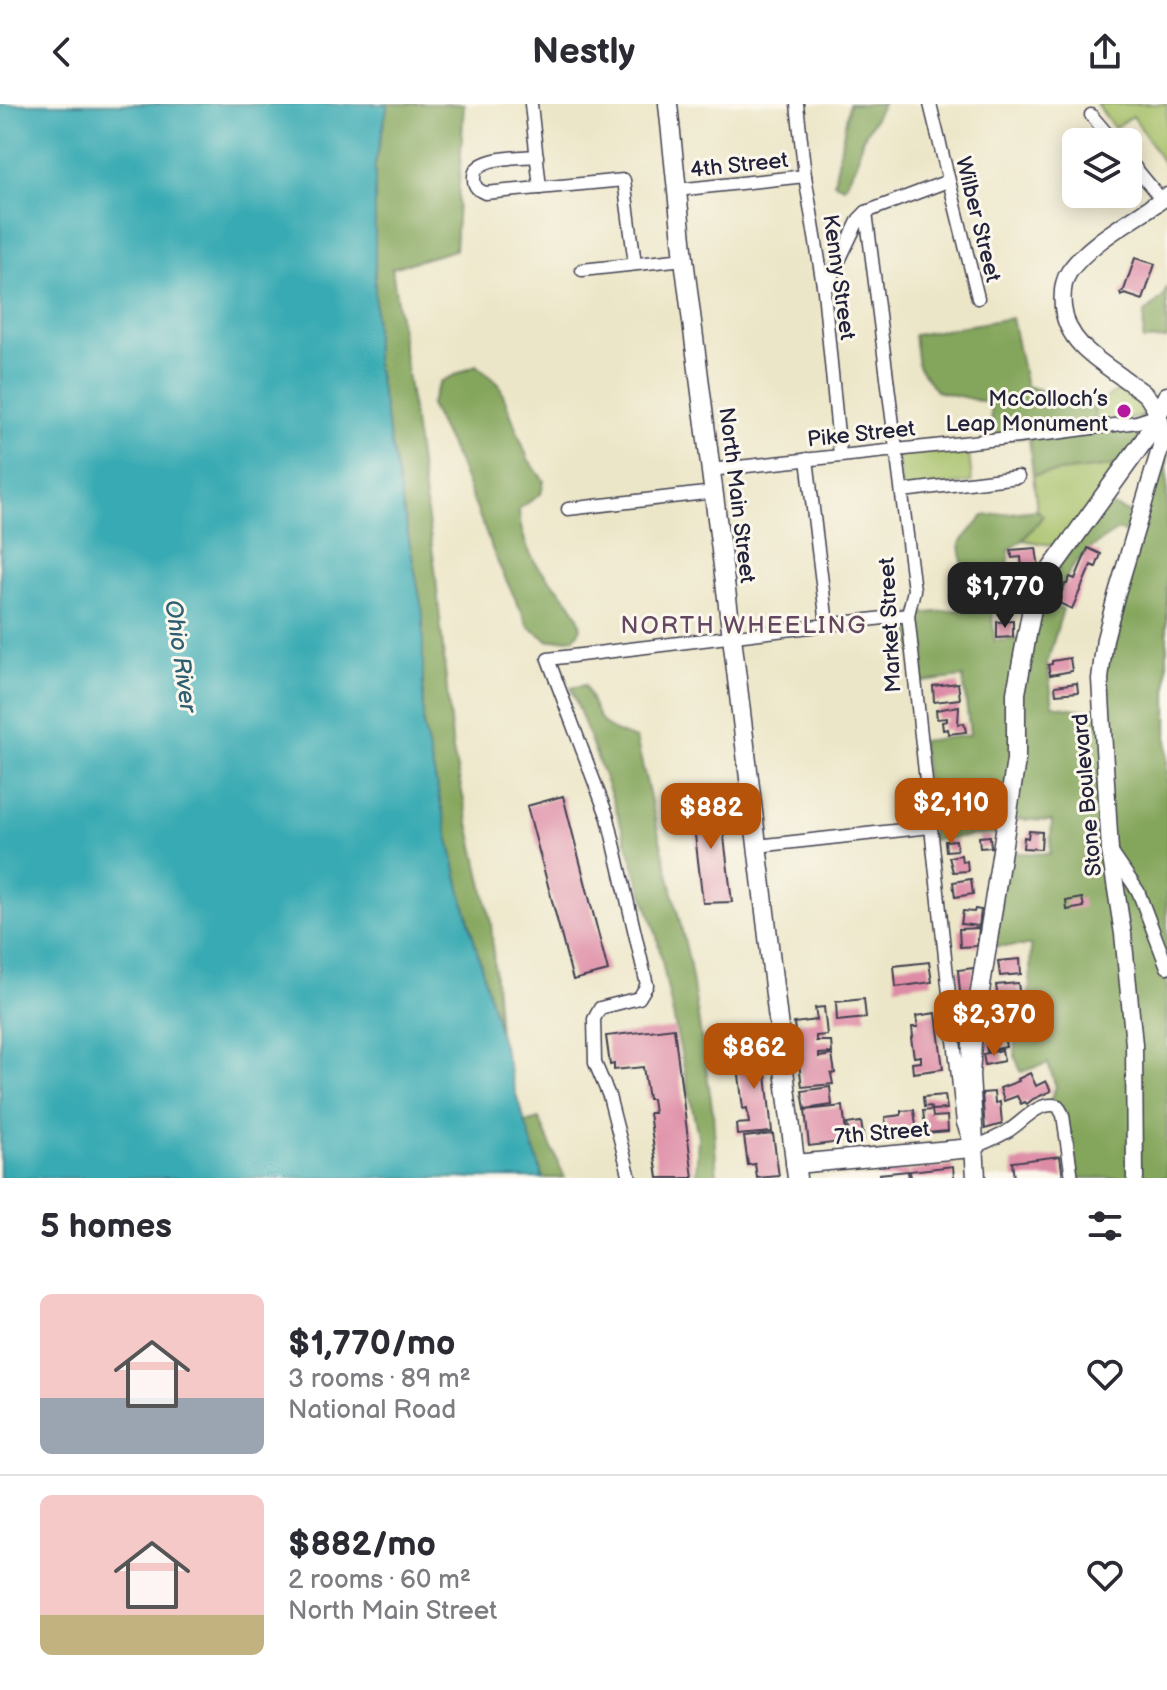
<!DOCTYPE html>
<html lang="en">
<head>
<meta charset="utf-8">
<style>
	:root { --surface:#fff; --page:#f7f7f7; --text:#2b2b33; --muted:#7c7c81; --line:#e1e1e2; --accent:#b45309 }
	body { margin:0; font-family:"Balsamiq Sans",sans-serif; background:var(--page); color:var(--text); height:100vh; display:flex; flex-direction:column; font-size:30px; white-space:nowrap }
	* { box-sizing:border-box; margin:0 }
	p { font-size:26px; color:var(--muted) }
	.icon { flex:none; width:44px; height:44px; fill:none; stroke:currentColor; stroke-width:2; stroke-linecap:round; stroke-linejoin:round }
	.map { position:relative; height:1074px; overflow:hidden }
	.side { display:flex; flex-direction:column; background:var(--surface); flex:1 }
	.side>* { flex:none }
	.controls { position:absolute; left:1062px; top:24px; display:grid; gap:16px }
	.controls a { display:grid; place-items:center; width:80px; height:80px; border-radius:12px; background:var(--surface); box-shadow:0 4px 20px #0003; font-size:40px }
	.price { position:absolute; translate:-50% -68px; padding:0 18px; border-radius:16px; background:var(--accent); color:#fff; font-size:26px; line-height:52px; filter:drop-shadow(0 2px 4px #0008) }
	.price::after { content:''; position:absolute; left:50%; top:48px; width:24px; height:18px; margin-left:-12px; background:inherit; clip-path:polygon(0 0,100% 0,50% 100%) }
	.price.active { background:#222; color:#fff }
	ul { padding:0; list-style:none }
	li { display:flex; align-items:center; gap:24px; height:200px; padding:0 40px }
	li+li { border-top:2px solid var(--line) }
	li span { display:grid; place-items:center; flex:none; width:224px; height:160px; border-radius:12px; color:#555 }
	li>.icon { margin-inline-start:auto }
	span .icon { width:96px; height:96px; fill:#fffc; stroke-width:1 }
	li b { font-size:34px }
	h2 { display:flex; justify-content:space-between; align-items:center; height:96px; padding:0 40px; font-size:34px }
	header { display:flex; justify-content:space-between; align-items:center; height:104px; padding:0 40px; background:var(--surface); font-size:36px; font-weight:700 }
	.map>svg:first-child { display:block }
	.green { fill:#a6c067; stroke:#647151; stroke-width:2 }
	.forest { fill:#84a65c; stroke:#53644c; stroke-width:2; fill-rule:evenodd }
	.water { fill:#39aab3; stroke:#2e6677; stroke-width:2 }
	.building { fill:#de8ba6 }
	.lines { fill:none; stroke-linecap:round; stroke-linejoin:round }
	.street-casing { stroke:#403f50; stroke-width:15 }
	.secondary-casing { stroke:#403f50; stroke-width:19 }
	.primary-casing { stroke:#403f50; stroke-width:21 }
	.street { stroke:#fff; stroke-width:12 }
	.secondary { stroke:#fff; stroke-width:16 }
	.primary { stroke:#fff; stroke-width:18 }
	.poi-dot { fill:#b5179e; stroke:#fbf7ec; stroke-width:3 }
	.labels { text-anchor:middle; stroke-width:6; stroke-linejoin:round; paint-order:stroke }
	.street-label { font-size:22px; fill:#22223b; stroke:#fbf7ec }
	.poi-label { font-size:22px; fill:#22223b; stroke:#fbf7ec; text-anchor:end }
	.neighbourhood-label { font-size:24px; letter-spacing:2px; fill:#644760; stroke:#fbf7ec }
	.water-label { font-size:24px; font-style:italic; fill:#2c5f71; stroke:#fbf7ec }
</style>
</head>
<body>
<header><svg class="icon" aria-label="back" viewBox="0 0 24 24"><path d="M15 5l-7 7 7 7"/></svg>Nestly<svg class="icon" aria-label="share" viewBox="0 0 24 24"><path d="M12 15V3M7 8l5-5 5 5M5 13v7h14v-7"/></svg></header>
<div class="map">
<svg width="1167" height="1074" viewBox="0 0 1167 1074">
	<rect width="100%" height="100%" fill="#fbf7ec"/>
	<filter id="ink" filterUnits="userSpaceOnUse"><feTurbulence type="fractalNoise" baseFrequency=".0125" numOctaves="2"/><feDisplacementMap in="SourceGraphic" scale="16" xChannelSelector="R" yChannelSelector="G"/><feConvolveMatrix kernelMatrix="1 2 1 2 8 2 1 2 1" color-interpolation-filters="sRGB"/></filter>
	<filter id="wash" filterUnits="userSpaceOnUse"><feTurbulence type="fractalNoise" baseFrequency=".006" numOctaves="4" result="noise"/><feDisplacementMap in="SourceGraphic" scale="32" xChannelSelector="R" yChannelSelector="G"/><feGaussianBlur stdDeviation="1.8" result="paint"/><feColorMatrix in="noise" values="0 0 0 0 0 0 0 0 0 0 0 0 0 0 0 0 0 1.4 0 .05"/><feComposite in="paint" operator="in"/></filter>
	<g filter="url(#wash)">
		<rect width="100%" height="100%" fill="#ece6c8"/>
		<g class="green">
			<path d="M1097,0H1167V65L1133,12L1114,24Z"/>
			<path d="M1122,285L1146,304L1141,313L1095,321L1094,301Z"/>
			<path d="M968,339L972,378L902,387L896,345Z"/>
			<path d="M1127,360L1067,444L1023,436L1043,412L1037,406L1033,371Z"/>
		</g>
		<g class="forest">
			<path d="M388,0H464L455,146L392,164L435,464L453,647L491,819L499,929L460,784L423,621V510L375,255V60Z"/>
			<path d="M849,0H883L862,36L856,61L844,83L834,79Z"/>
			<path d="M1167,183V235L1143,236L1144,210L1163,193Z"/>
			<path d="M1012,214L1026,282L1094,301L1095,321L1137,318L1167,292V1074H1072L1063,1010L1048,1001L1056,983L1048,959L1021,968L1015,952L1014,901L1029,898L1031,842H986L1000,748L1050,750L1052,717L1006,715L1004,728L932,736L929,710L974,705L971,680L927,685L921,637L970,631L963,573L916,579L908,511L967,505L960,439L984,412L1037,406L1043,412L1023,436L1009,446L1007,501L991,503L995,537L1025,534L1033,499L1101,398L1139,412L1162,331L1127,360L1033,371L1029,333L994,336L990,299L936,287L918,262L914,231ZM1118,426L1134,431L1100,575V609L1053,601L1047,559L1063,505L1055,502C1068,460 1082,448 1118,426Z"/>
			<path d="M476,261L499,280L528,355L544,377L541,390L519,405C519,422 526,444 535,458C550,480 578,498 581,524L574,534L549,537L529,523L497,457L458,358L430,301L440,278Z"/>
			<path d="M585,581C601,617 596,622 636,635L689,856L713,1008L717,1074H696L698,1032L657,833L614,699L571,584Z"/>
			<path d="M539,1015L565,1074H543L525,1019Z"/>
		</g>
		<path class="water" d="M0,0H388L375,60V255L423,510V621L460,784L516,990L543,1074H0Z"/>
		<g id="blocks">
			<g class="building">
				<path d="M1135,154L1155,160L1143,196L1125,190L1121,192L1120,189L1124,186Z"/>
				<path d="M1036,444L1039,464L1022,465L1021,453L1012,454L1011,446Z"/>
				<path d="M1088,444L1101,450L1096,463L1091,461L1072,505L1057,498L1065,480H1067L1070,473L1075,475Z"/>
				<path d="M1013,517V533L997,534V518Z"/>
				<path d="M1070,554L1072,567L1050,571L1048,561L1052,560V557Z"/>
				<path d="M958,579L960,595L934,598L933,582Z"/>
				<path d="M1077,579L1078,588L1056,590L1055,582Z"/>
				<path d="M959,602L958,620L964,619L966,628L949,630L948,625L943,626L942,618L947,617V614L937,615L936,606Z"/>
				<path d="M963,685V692H969L970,701L942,704L940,687Z"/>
				<path d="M563,692L608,867L573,876L527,702Z"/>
				<path d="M719,693L732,798L703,799L691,697Z"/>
				<path d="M1029,727L1042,728L1041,745L1023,744L1024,733L1028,734Z"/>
				<path d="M990,732L991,743L980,744L979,733Z"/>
				<path d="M956,736L957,746L946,747L945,737Z"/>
				<path d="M961,751L962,758L967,757L968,767L953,768L949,753Z"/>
				<path d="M971,775L973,790L955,793L953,778Z"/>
				<path d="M1082,794L1084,803L1067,806L1066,797Z"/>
				<path d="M975,805L981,806L979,822L961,820L963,807L974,808Z"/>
				<path d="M979,824L977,842L960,843L959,825Z"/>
				<path d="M1020,855L1021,870L1000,872L998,857Z"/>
				<path d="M929,858L932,878L896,883L894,862Z"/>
				<path d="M974,864L970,898L961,899L958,866Z"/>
				<path d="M1018,879L1020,894L998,896L996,881Z"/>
				<path d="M864,895L866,914L837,917L836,898Z"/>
				<path d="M824,903L827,931L816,932V937H831L832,949L819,950V953L832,951L835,969L831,970L833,980L802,983L794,919L817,916L815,904Z"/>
				<path d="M936,909L943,965L913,969L912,959L921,958V952L914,953L911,934L913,933L912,923H918L916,912Z"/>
				<path d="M674,924L693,1074H658L649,1009H654L652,995H648L643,963L614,966V960L610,961L606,932Z"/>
				<path d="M760,924L762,940L738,943L736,927Z"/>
				<path d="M1004,932L1006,943L987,947L985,936Z"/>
				<path d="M763,942L772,1028L737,1031L736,1020L749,1019L747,1004L743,1005L736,945Z"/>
				<path d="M1002,946L1004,957L985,961L983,950Z"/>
				<path d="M1030,969L1036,982L1046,977L1051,987L1033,995L1027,1000L1025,998L1021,1000L1017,992L1004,997L1000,984L1019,977L1018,975Z"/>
				<path d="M830,983L832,1001L805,1005L802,987Z"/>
				<path d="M994,988L995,999L1000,998L1002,1020L985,1025L982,989Z"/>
				<path d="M945,991L947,1005L932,1006L933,1013L947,1012L948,1027L926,1029L923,1007L932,1006L930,1002L924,1003L923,993Z"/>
				<path d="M843,1002L846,1030L840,1031L841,1038L809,1042L805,1006Z"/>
				<path d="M914,1006L917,1030L887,1034L885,1013L901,1011V1007Z"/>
				<path d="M861,1018L864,1036L850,1038L847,1020Z"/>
				<path d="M773,1030L779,1072L757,1074L755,1060L748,1061L744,1033Z"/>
				<path d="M1060,1052L1063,1074H1014L1012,1058Z"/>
				<path d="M953,1062L954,1074H911L910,1067Z"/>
				<path d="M908,1067L909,1074H879V1070Z"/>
			</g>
		</g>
	</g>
	<g filter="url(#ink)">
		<use href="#blocks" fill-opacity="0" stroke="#403f50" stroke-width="2"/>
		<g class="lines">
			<defs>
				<g id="street">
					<path d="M531,0L540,84"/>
					<path d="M797,0L805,72L824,187L840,351"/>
					<path d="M930,0L978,194"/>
					<path d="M1091,11L1114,38"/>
					<path d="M537,52C520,54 472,51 474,75C474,83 478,86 485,89L624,76L635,160"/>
					<path d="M1128,55L1162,96"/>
					<path d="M677,86L805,72"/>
					<path d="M866,108L914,486L908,511L963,1019L972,1044C984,1039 997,1034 1008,1027C1023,1018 1039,996 1058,1002L1063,1011L1072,1074"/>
					<path d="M582,166L684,155"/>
					<path d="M825,186L859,115L866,108L948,77"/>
					<path d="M807,355L827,520"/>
					<path d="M710,366L1055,329L1137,318L1159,311"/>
					<path d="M902,387L1018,373"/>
					<path d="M568,405L714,388"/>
					<path d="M757,742L930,723"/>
					<path d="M1112,749L1138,787L1167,863"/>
					<path d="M630,1074L609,992L595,959L594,915L600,904L639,894L647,881L608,714L548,555L908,511"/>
				</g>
				<path id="secondary" d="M1135,1074L1134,940L1123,830L1110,747L1100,575L1105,535L1117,489L1161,342C1162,325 1159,308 1149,295C1145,288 1136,284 1130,279C1102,258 1067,241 1063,203C1062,192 1063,177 1069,168C1090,137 1137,114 1167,92"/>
				<g id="primary">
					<path d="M668,0L684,155L732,533L797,1074"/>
					<path d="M795,1060L972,1044"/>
					<path d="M976,1074L970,971L972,939L1016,656V589L1033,499L1049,468L1145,335L1167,292"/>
				</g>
			</defs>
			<use href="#street" class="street-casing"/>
			<use href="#secondary" class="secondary-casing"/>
			<use href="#primary" class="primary-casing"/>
			<use href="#street" class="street"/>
			<use href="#secondary" class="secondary"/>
			<use href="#primary" class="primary"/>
		</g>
	</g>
	<circle class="poi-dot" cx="1124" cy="307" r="8"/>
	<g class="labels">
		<g class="street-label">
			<text transform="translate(739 60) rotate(-6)" y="8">4th Street</text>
			<text transform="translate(979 115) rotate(76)" y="8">Wilber Street</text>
			<text transform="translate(840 173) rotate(82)" y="8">Kenny Street</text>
			<text transform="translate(861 329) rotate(-6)" y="8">Pike Street</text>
			<text transform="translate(738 391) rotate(83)" y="8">North Main Street</text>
			<text transform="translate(889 521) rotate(-93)" y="8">Market Street</text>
			<text transform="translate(1086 691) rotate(-95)" y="8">Stone Boulevard</text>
			<text transform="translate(882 1028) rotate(-5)" y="8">7th Street</text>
		</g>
		<g class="poi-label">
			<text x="1108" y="302">McColloch’s<tspan x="1108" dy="25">Leap Monument</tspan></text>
		</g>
		<g class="neighbourhood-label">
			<text x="744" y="529">NORTH WHEELING</text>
		</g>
		<g class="water-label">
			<text transform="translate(181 552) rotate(82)" y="8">Ohio River</text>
		</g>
	</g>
</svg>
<div class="controls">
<a><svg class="icon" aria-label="layers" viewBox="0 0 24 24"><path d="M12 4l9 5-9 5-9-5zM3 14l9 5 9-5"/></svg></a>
</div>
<b class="price active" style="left:1005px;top:526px">$1,770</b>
<b class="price" style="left:951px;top:742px">$2,110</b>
<b class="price" style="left:711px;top:747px">$882</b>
<b class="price" style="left:994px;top:954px">$2,370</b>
<b class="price" style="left:754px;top:987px">$862</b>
</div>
<section class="side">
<h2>5 homes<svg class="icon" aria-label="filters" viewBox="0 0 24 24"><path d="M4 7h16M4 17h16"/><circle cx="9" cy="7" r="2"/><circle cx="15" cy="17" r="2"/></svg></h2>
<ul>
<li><span style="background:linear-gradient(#f6c9c9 65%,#9aa5b1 0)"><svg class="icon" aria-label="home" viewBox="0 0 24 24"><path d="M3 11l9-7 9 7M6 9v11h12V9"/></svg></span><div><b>$1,770/mo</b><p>3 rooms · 89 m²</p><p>National Road</p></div><svg class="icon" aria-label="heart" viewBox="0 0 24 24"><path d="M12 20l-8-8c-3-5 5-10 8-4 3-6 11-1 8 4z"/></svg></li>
<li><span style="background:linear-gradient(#f6c9c9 75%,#c2b280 0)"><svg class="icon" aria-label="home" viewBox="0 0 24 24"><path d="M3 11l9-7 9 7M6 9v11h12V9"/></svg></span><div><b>$882/mo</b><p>2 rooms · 60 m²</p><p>North Main Street</p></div><svg class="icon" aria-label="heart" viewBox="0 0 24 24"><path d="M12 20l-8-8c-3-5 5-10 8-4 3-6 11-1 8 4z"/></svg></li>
</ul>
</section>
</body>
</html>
